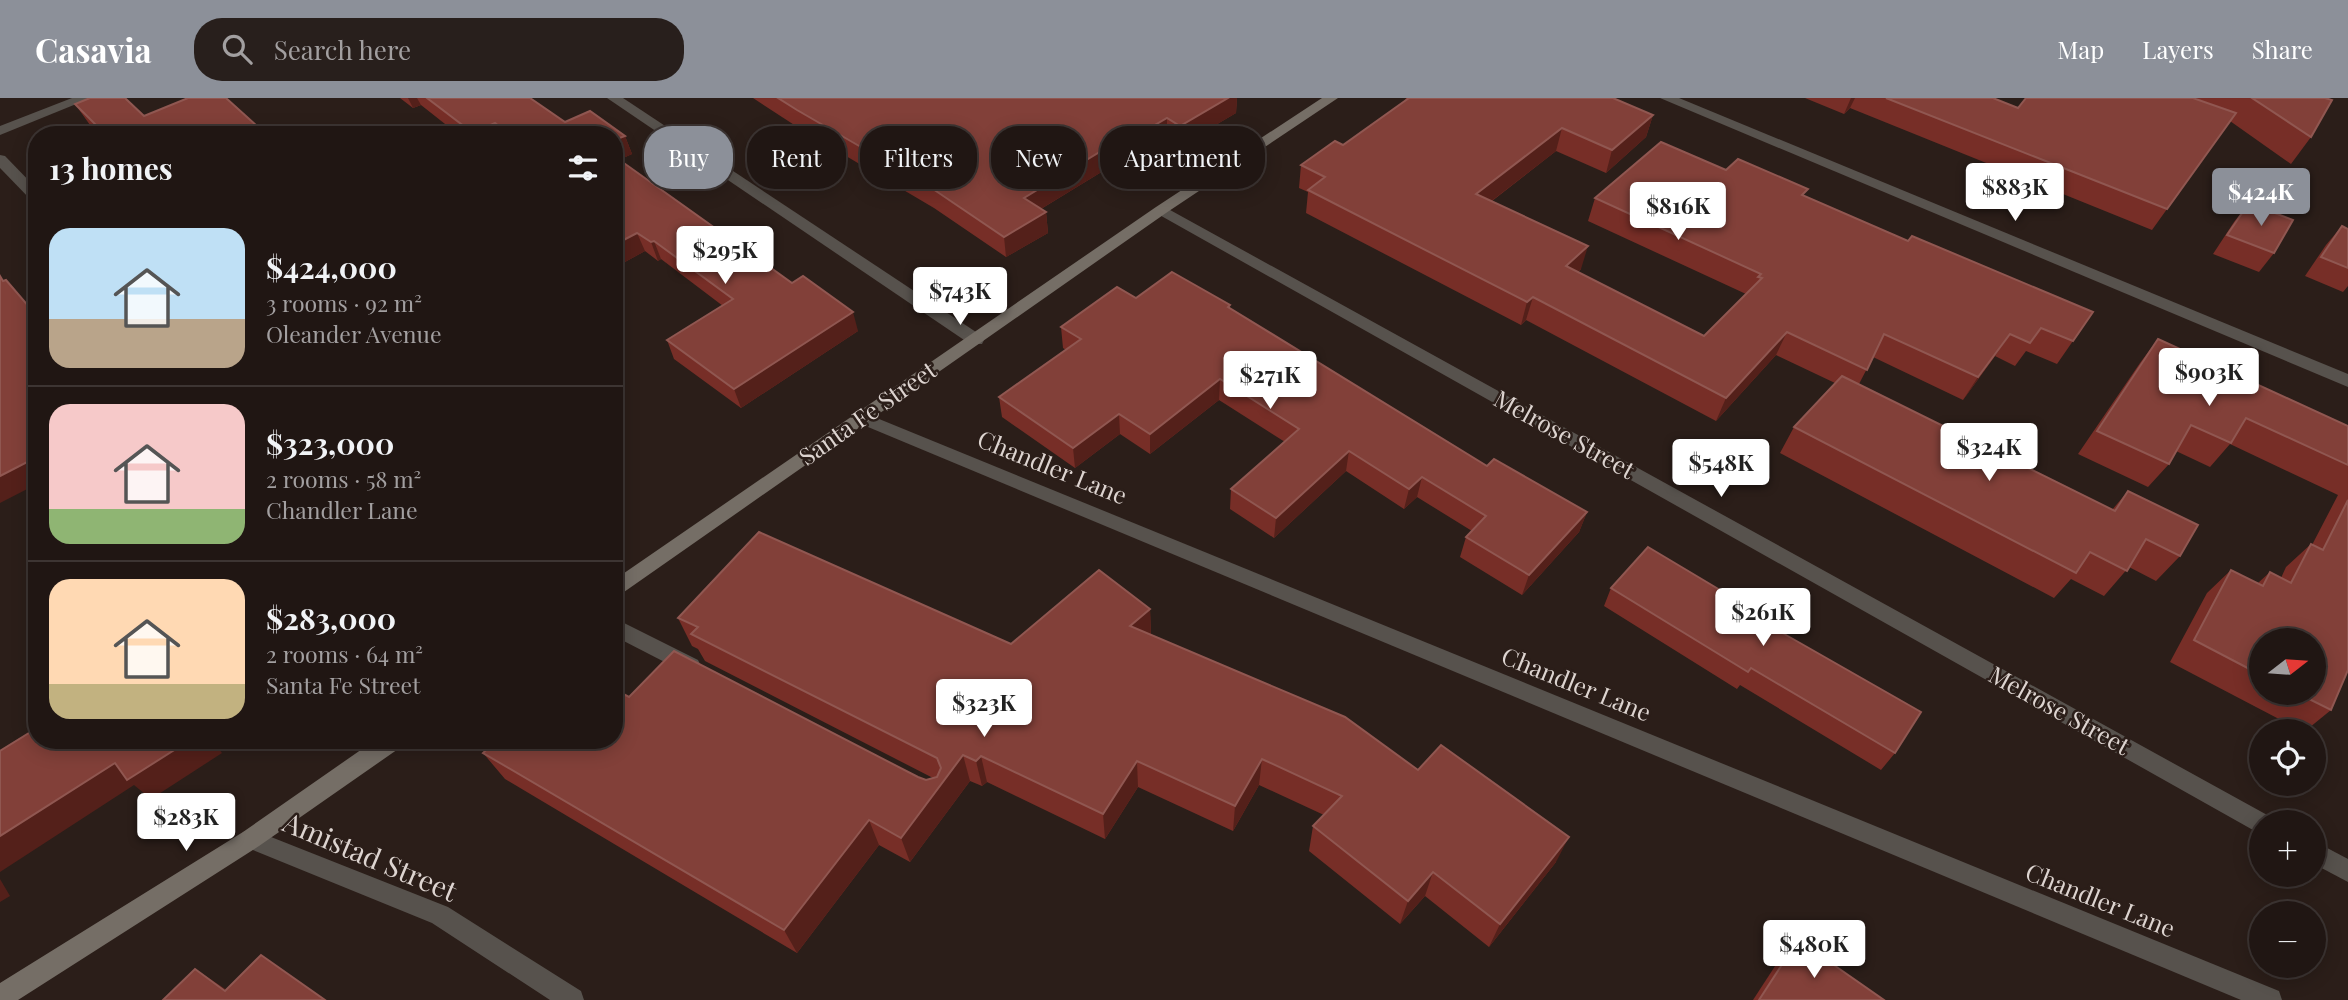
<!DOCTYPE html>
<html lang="en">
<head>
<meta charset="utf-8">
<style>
	:root { --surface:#201613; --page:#281f1c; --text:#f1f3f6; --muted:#a29fa0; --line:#3d3533; --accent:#8c9099 }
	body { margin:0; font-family:"Playfair Display",serif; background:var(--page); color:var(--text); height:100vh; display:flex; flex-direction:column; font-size:26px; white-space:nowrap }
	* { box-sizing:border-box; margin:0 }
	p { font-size:23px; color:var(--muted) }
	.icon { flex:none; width:38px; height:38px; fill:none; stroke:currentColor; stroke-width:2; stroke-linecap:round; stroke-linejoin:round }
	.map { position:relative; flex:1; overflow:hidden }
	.panel { position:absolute; left:28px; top:28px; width:595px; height:623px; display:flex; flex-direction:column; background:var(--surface); border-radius:28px; box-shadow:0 4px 18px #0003,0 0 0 2px var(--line) }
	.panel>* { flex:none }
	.hud { position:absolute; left:644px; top:28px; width:665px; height:63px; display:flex; gap:14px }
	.needle { width:46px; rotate:73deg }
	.buttons { position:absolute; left:2249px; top:530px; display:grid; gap:14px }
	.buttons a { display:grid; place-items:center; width:77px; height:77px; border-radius:50%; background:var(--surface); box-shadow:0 4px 18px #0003,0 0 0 2px var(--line); font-size:35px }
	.price { position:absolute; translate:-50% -60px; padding:0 16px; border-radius:7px; background:#fff; color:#222; font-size:23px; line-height:46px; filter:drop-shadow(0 2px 4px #0008) }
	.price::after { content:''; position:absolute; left:50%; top:42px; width:21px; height:16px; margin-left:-10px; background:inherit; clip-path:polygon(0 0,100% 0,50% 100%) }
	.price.current { background:var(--accent); color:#fff }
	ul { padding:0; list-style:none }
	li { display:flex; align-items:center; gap:21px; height:175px; padding:0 21px }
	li+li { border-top:2px solid var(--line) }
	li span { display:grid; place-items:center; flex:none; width:196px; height:140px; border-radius:21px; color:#555 }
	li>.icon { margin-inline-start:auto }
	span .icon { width:84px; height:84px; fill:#fffc; stroke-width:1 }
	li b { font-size:30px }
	h2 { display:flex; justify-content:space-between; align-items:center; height:84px; padding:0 21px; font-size:30px }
	.chip { padding:0 24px; border-radius:28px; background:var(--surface); box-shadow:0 4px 18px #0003,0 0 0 2px var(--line); font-size:24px; line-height:63px }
	.chip.current { background:var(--accent); color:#fff }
	header { display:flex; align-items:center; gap:42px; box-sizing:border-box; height:98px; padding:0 35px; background:var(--accent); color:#fff }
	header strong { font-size:33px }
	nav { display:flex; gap:38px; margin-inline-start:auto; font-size:24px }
	.search { width:490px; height:63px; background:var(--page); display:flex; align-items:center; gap:18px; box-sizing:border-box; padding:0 24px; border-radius:28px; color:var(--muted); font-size:26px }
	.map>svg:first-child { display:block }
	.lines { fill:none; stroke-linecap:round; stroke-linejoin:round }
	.service { fill:#57524d; fill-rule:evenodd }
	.minor { fill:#57524d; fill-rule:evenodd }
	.secondary { fill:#756e66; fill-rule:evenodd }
	.wall { fill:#772e27; fill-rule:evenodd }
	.shaded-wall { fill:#54201a }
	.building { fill:#824039; stroke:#905751; stroke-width:2 }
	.labels { text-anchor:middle; stroke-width:5; stroke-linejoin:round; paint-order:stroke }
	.street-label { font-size:24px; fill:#ddd4d0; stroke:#2b1e19 }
	.near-street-label { font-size:28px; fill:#ddd4d0; stroke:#2b1e19 }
</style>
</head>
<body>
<header>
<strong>Casavia</strong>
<div class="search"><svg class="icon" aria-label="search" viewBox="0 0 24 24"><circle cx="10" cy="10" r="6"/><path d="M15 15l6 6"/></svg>Search here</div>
<nav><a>Map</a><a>Layers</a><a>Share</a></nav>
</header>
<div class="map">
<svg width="2348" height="902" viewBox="0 0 2348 902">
	<rect width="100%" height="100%" fill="#2b1e19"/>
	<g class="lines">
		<path class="service" d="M614,520L698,562L701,568L698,574L691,577L684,574L614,538Z"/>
		<g class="minor">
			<path d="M72,0H91L0,37V28Z"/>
			<path d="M607,0H623L982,238L984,242L982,246H970Z"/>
			<path d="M1660,0H1679L2348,276V289Z"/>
			<path d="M0,57L5,58L37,91V105L32,103L0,70Z"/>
			<path d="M1161,107L2269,718L2272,724H2261V735L2253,732L1156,115L1153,112Z"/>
			<path d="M862,314L2279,893L2282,902H2241L856,324L853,320L856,316Z"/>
			<path d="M251,731L448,809L581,893L584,902H550L432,825L243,748L240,741L243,734Z"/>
			<path d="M2314,743L2348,761V784L2314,766Z"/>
		</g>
		<g class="secondary">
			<path d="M1322,0H1338L1166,115L614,501V482L1156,109Z"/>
			<path d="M375,642H404L401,649L259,748L18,902H0V885L243,734Z"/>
		</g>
	</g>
	<g class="wall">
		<path d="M400,0H530L565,24L625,38L632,56L619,62L858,233L741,310L674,261L667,242L723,208L661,161L658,163L645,153L614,170V37H459L421,7L413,10Z"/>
		<path d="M753,0H1237L1236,15L1180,48L1167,41L1131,61L1126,59L1041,111L1046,114L1048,135L1006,159L934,110L802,32Z"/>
		<path d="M1406,0H1613L1653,17L1646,39L1606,75L1556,53L1492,103L1581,171L1578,174L1704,238L1746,196L1588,123L1595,100L1726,72L1805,98L1908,143L2093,214L2057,266L2026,253L2015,268L1995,258L1963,302L1873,259L1859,286L2112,412L2128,393L2180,458L2156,483L2129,469L2104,498L2071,481L2054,500L1780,355L1794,329L1835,285L1776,257L1716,323L1526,222L1521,227L1306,115L1308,94L1299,90L1301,67L1343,47L1405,3Z"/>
		<path d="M1805,0H1993L2018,10L2199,2L2196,0H2325L2311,39L2291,66L2230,23L2152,132L1850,10L1844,16Z"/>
		<path d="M75,6L144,18L267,37H100L90,27Z"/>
		<path d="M2249,105L2274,155L2259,174L2213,156L2234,124Z"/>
		<path d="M2342,128L2348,131V188L2343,194L2305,178L2326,147Z"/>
		<path d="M1136,200L1230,207V211L1487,368L1587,414L1579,434L1522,497L1460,459L1466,439L1472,433L1417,399L1404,411L1346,373L1274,440L1230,411L1231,391L1285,344L1219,302L1150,356L1120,336L1075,370L1002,319L999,299L1066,252L1063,250L1061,229Z"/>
		<path d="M2158,241L2348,328V572L2331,612L2304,634L2170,564L2207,495L2231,472L2258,485L2270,474L2281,480L2286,469L2311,446L2312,447L2338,397L2230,346L2210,369L2176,353L2169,366L2148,389L2078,356L2140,265ZM2261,542L2314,595H2261Z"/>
		<path d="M1611,490L1779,534L1895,655L1881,672L1740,587L1737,591L1604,508Z"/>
		<path d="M1150,511L1151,537L1418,672L1556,764L1489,849L1425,798L1400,826L1309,753L1313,728L1324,717L1259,687L1233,733L1138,689L1105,741L987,684L982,688L970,683L910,764L879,747L797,855L505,681L483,655L629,599L926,682L933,680L705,563L698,551L692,548L678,520L1011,546Z"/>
		<path d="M1798,842L1884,902H1753L1779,862Z"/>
	</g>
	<g class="shaded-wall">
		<path d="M408,0H417L421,7L413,10Z"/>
		<path d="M1228,0H1237L1236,15L1180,48V28Z"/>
		<path d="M1851,0H1855L1850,10L1844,16Z"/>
		<path d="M1653,17L1646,39L1606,75L1612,52Z"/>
		<path d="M1167,20V41L1131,61V41Z"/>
		<path d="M495,25L501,37H473V35Z"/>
		<path d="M1562,30L1556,53L1472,118L1476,96Z"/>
		<path d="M625,38L632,56L614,64V42Z"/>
		<path d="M1126,38V59L1026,120L1024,100Z"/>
		<path d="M1046,114L1048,135L1006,159L1004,139Z"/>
		<path d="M637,135L645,153L614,170V147Z"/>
		<path d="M654,143L661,161L658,163L651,144Z"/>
		<path d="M1588,148L1581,171L1559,191L1566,168Z"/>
		<path d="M1533,199L1526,222L1521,227L1527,204Z"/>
		<path d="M853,214L858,233L741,310L734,291Z"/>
		<path d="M1787,234L1776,257L1716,323L1726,300Z"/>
		<path d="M2010,236L1995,258L1963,302L1978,279Z"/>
		<path d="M1220,281L1219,302L1150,356V336Z"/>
		<path d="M1119,316L1120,336L1075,370L1073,350Z"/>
		<path d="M1349,353L1346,373L1274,440L1276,420Z"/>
		<path d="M31,362L37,368V386L0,405V378Z"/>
		<path d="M1422,379L1417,399L1404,411L1409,391Z"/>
		<path d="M1587,414L1579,434L1522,497L1529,477Z"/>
		<path d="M1150,511L1151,539L1130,528Z"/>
		<path d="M190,642H212L222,655L151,701L134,687L0,774V738L115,665Z"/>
		<path d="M963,657L970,683L910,764L901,740Z"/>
		<path d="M981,658L987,684L982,688L976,663Z"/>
		<path d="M1262,661L1259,687L1233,733L1235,708Z"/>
		<path d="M1137,663L1138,689L1105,741L1103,716Z"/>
		<path d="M869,722L879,747L797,855L784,832Z"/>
		<path d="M1569,739L1556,764L1489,849L1500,826Z"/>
		<path d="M1433,774L1425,798L1400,826L1408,803Z"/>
		<path d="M0,781L10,798L0,804Z"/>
		<path d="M195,871L224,890L241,902L225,893Z"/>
	</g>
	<g class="building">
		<path d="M90,0H125L144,18L188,0H226L267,37H106L75,6Z"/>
		<path d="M427,0H530L565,24L590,13L625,38L614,42V37H510L495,25L473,35Z"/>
		<path d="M778,0H1228L1180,28L1167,20L1131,41L1126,38L1024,100L1046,114L1004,139L930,89L797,12Z"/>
		<path d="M1409,0H1613L1653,17L1612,52L1562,30L1476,96L1588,148L1566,168L1704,238L1762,180L1758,179L1761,176L1595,100L1661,44L1726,72L1738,61L1808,91L1802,97L1908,143L1912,138L2093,214L2073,243L2041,230L2030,245L2010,236L1978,279L1884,236L1867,272L1787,234L1726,300L1533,199L1527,204L1308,92L1325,79L1301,67L1335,43L1343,47Z"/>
		<path d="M1886,0H1993L2018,10L2026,0H2193L2236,15L2167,111Z"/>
		<path d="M2252,0H2325L2332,2L2311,39Z"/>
		<path d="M614,58L792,185L803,178L853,214L734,291L667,242L733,201L654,143L651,144L637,135L614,147Z"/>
		<path d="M2249,105L2293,122L2274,155L2227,137Z"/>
		<path d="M2342,128L2348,131V170L2321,159Z"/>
		<path d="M1172,174L1230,207L1228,209L1487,368L1494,361L1587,414L1529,477L1466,439L1486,418L1422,379L1409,391L1349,353L1276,420L1231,391L1299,331L1220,281L1150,336L1119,316L1073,350L999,299L1081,241L1061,229L1117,189L1136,200Z"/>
		<path d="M0,178L3,183L6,182L37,218V371L31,362L0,378Z"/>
		<path d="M2158,241L2348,328V367L2246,320L2231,345L2191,327L2169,366L2097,333Z"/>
		<path d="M1842,278L2115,413L2128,393L2198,427L2180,458L2146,441L2127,473L2090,454L2076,475L1794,329Z"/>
		<path d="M2348,402V572L2331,612L2297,595H2314V542H2261V577L2194,542L2231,472L2263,488L2270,474L2291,485L2311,446L2323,452Z"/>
		<path d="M759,434L1011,546L1099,472L1150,511L1130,528L1345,619L1418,672L1441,647L1569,739L1500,826L1433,774L1408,803L1313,728L1342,698L1262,661L1235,708L1137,663L1103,716L981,658L976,663L963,657L901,740L869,722L784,832L483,655L497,642H614V591L629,599L674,553L918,679L926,682L937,679L941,670L937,660L691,536L698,529L678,520Z"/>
		<path d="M1648,449L1782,529L1779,533L1921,614L1895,655L1751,570L1748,574L1611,490Z"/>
		<path d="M37,630V642H190L127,682L115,665L0,738V653Z"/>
		<path d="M1798,842L1884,902H1759Z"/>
		<path d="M261,857L325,902H163L195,871L225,893Z"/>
	</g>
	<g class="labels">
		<g class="street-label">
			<text transform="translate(868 316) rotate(-35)" y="8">Santa Fe Street</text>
			<text transform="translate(1564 337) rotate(29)" y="8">Melrose Street</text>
			<text transform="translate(1052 370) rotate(22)" y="8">Chandler Lane</text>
			<text transform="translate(1576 587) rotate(22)" y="8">Chandler Lane</text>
			<text transform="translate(2059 613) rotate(29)" y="8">Melrose Street</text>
			<text transform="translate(2100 803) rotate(22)" y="8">Chandler Lane</text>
		</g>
		<g class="near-street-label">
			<text transform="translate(370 759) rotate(23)" y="10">Amistad Street</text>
		</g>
	</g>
</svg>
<div class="buttons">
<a><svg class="needle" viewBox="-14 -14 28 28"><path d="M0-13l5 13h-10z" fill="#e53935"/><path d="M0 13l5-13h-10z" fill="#a29fa0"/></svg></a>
<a><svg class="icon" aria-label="locate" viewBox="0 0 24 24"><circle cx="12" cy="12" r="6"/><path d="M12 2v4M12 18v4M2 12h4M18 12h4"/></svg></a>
<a>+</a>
<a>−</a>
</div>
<b class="price" style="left:2015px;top:125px">$883K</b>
<b class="price current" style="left:2261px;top:130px">$424K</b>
<b class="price" style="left:1678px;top:144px">$816K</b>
<b class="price" style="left:725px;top:188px">$295K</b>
<b class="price" style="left:960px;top:229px">$743K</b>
<b class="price" style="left:2209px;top:310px">$903K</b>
<b class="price" style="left:1270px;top:313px">$271K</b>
<b class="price" style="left:1989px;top:385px">$324K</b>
<b class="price" style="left:1721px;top:401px">$548K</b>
<b class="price" style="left:1763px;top:550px">$261K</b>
<b class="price" style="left:984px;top:641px">$323K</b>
<b class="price" style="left:186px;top:755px">$283K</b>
<b class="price" style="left:1814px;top:882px">$480K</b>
<div class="hud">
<a class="chip current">Buy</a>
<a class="chip">Rent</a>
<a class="chip">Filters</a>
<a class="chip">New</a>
<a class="chip">Apartment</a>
</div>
<section class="panel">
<h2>13 homes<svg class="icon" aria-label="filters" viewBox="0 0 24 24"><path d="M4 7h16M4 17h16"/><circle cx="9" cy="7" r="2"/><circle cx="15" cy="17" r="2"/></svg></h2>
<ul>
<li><span style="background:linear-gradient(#bfe0f5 65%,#b9a48a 0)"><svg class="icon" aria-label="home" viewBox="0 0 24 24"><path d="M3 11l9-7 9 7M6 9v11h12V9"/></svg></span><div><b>$424,000</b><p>3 rooms · 92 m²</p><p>Oleander Avenue</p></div></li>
<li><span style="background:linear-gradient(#f6c9c9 75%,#8fb573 0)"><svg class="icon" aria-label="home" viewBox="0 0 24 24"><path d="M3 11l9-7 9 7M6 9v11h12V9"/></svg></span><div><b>$323,000</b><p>2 rooms · 58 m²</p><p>Chandler Lane</p></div></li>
<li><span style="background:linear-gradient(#ffd9b3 75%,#c2b280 0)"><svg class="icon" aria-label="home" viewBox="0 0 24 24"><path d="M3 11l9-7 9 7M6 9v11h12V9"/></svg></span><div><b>$283,000</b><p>2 rooms · 64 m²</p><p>Santa Fe Street</p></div></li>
</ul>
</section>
</div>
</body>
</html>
